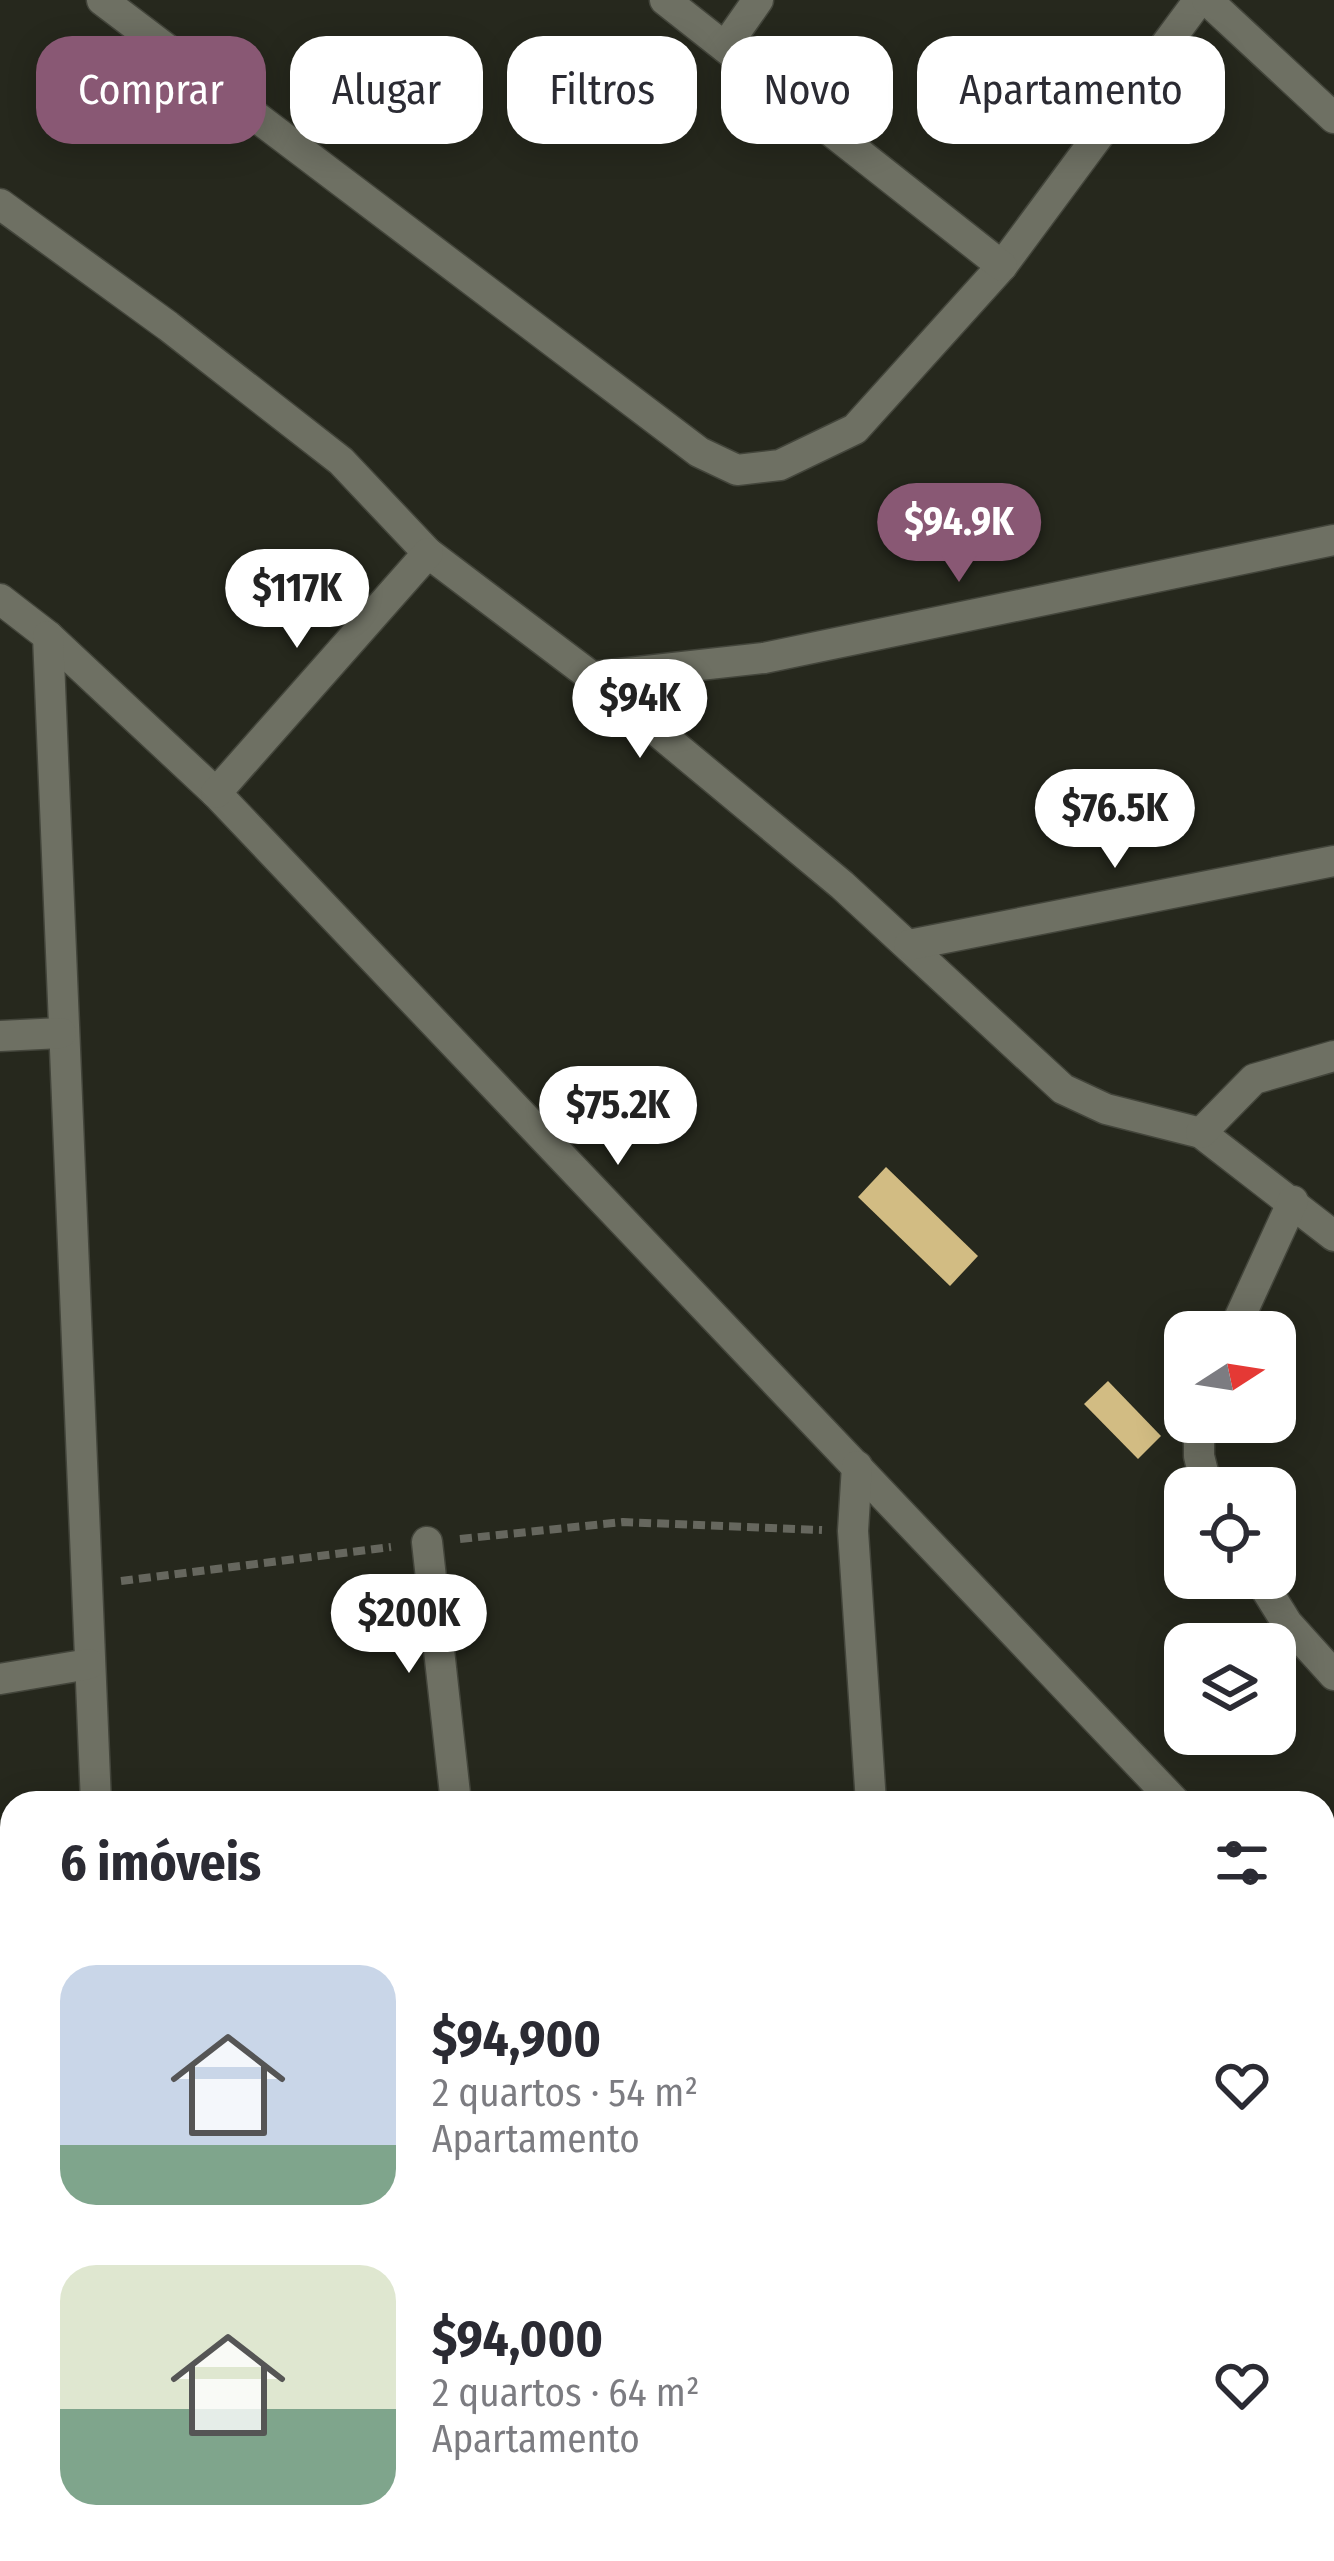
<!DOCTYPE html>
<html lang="pt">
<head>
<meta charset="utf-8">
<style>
	:root { --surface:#fff; --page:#f2f2f3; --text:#2b2b33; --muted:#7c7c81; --accent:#895874 }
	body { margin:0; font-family:"Fira Sans Condensed",sans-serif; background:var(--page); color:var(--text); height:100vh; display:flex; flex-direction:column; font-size:45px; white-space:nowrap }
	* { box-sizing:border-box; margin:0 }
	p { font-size:39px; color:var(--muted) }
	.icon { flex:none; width:66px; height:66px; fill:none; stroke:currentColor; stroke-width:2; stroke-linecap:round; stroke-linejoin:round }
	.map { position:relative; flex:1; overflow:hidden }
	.side { position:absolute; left:0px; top:1791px; width:1335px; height:771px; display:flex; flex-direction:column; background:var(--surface); border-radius:36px 36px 0 0; box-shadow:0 6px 30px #0003 }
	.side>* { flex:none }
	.hud { position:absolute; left:36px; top:36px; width:1263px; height:108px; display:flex; gap:24px }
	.needle { width:78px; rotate:78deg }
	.fabs { position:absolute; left:1164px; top:1311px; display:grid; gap:24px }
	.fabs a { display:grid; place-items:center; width:132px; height:132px; border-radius:24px; background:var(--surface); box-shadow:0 6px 30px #0003; font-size:60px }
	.price { position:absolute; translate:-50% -102px; padding:0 27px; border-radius:42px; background:#fff; color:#222; font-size:39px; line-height:78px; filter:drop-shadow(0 3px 6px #0008) }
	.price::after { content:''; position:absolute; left:50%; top:72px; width:36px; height:27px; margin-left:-18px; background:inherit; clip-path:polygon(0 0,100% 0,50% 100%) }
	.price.selected { background:var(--accent); color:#fff }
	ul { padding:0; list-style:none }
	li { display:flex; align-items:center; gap:36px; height:300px; padding:0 60px }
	li span { display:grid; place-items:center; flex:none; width:336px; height:240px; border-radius:36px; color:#555 }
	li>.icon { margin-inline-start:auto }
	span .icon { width:144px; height:144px; fill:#fffc; stroke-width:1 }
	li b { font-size:51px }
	h2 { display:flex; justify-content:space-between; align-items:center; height:144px; padding:0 60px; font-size:51px }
	.tag { padding:0 42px; border-radius:36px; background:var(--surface); box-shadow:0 6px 30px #0003; font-size:42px; line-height:108px }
	.tag.selected { background:var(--accent); color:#fff }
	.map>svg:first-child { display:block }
	.building { fill:#d2bc83 }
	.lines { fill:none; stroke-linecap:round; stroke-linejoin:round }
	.minor-casing { stroke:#43453b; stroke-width:33 }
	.path { stroke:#66675e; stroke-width:8; stroke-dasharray:12 6; stroke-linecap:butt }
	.minor { stroke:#6e7063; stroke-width:30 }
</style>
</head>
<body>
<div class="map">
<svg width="1334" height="2561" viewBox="0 0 1334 2561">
	<rect width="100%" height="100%" fill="#26281d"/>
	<g class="building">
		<path d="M886,1167L978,1256L950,1286L858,1197Z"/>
		<path d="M1108,1381L1161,1436L1138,1459L1084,1404Z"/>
	</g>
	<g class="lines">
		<defs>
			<g id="minor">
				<path d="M102,0L699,452L737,470L780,465L855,429L1002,266L1199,0"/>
				<path d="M665,0L1002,266"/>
				<path d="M1207,0L1334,118"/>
				<path d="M725,47L758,0"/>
				<path d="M0,204L168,326L341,461L428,553L592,677L842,885L1063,1089L1106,1109L1201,1133L1334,1236"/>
				<path d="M0,599L48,636L216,793L1176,1803"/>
				<path d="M48,636L96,1803"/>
				<path d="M592,677L764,658L1334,540"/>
				<path d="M216,793L428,553"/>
				<path d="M909,945L1334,861"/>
				<path d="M0,1036L61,1033"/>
				<path d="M1201,1133L1254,1079L1334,1056"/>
				<path d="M1233,1332L1293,1201"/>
				<path d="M1199,1422V1456L1207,1488"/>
				<path d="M857,1466L853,1531L871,1803"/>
				<path d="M427,1542L456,1803"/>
				<path d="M1259,1578L1287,1623L1334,1675"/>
				<path d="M0,1679L89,1664"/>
				<path d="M1323,1959L1334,1971"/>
				<path d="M1323,2003L1334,1999"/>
				<path d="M0,2345L12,2343"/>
				<path d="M1323,2493L1334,2494"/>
				<path d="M131,2550L132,2561"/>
			</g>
		</defs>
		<use href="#minor" class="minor-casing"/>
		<g class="path">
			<path d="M460,1539L623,1522L822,1530"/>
			<path d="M121,1581L391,1547"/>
		</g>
		<use href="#minor" class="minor"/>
	</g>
</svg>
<div class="fabs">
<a><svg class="needle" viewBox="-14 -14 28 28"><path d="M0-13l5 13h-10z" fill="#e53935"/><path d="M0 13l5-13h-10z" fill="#7c7c81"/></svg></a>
<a><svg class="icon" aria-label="locate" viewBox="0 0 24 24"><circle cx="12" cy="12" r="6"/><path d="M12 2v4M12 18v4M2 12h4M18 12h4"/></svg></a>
<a><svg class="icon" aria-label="layers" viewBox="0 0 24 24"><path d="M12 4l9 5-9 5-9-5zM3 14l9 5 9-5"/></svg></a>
</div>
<b class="price selected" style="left:959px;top:585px">$94.9K</b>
<b class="price" style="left:297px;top:651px">$117K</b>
<b class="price" style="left:640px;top:761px">$94K</b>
<b class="price" style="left:1115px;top:871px">$76.5K</b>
<b class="price" style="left:618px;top:1168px">$75.2K</b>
<b class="price" style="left:409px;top:1676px">$200K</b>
<div class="hud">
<a class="tag selected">Comprar</a>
<a class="tag">Alugar</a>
<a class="tag">Filtros</a>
<a class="tag">Novo</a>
<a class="tag">Apartamento</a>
</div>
<section class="side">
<h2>6 imóveis<svg class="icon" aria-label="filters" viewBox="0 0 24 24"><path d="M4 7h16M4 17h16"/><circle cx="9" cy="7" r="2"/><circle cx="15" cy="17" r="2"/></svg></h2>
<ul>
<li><span style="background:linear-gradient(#c9d6e8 75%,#7fa58c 0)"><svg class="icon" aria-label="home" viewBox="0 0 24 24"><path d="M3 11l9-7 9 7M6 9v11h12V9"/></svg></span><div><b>$94,900</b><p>2 quartos · 54 m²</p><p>Apartamento</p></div><svg class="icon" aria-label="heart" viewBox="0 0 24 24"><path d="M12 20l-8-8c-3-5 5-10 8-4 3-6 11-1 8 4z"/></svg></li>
<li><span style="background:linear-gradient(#dfe7d0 60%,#7fa58c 0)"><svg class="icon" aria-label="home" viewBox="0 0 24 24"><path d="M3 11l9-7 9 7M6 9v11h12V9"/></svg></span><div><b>$94,000</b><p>2 quartos · 64 m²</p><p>Apartamento</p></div><svg class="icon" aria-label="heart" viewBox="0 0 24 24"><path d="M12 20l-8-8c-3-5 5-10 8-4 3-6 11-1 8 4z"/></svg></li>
</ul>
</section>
</div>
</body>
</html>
